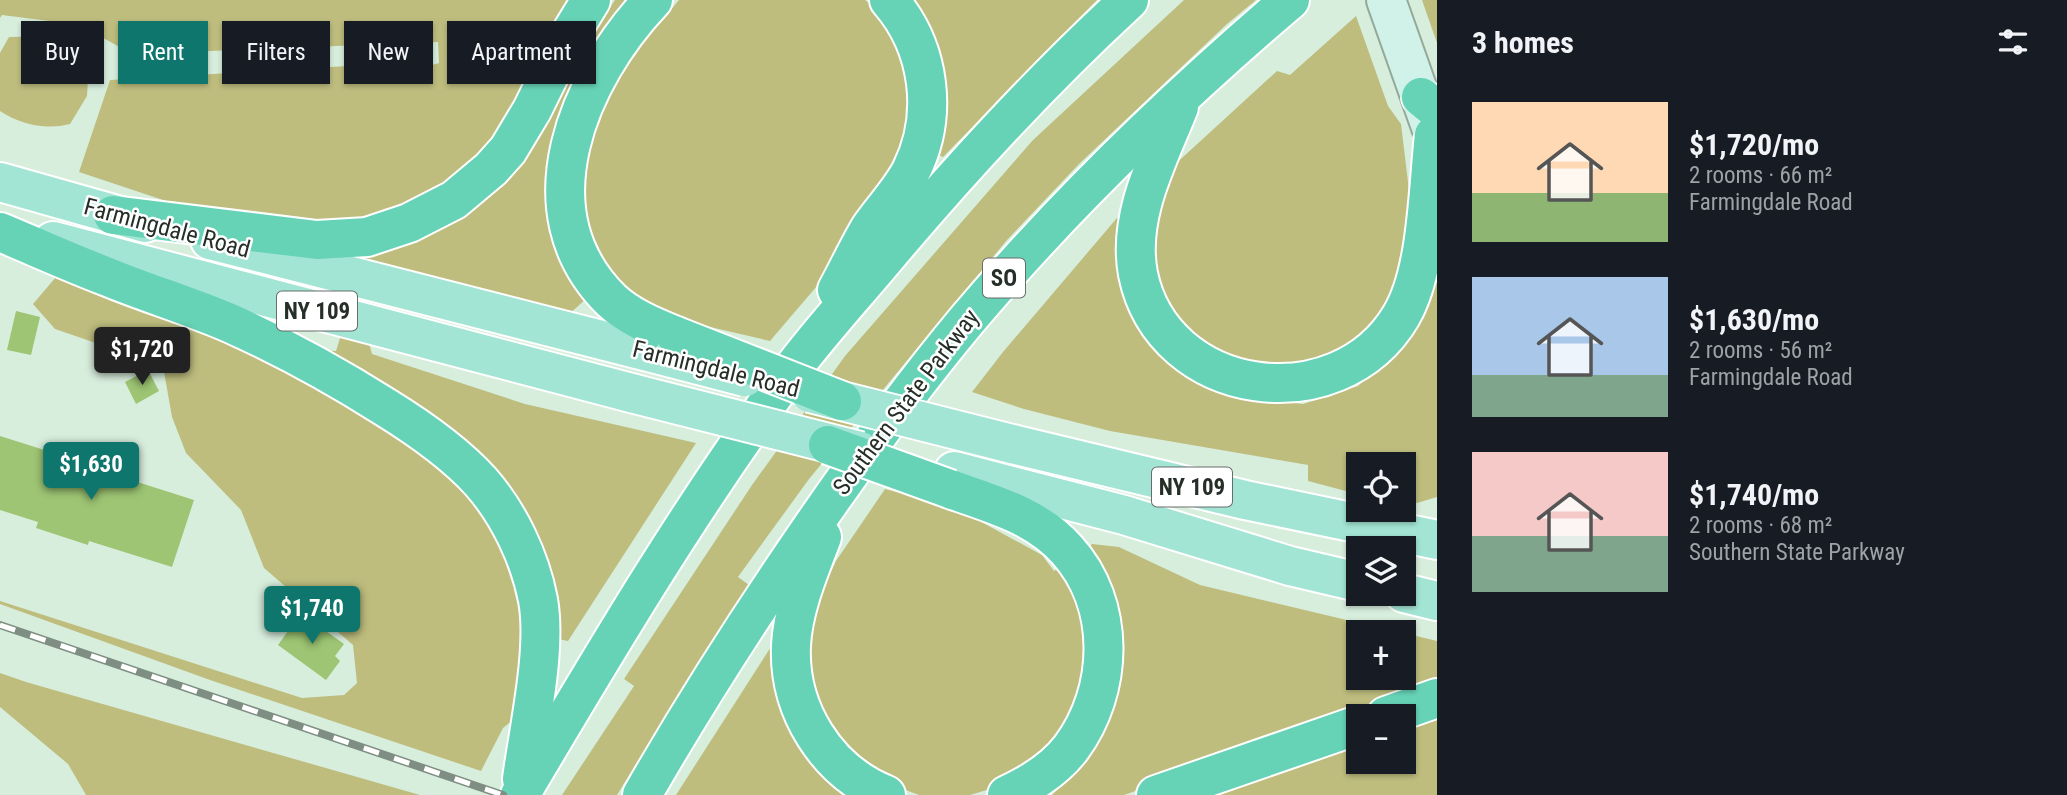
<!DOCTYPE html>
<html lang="en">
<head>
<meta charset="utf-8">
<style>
	:root { --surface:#171b24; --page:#242831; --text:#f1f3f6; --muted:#9ea1a6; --accent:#0f766e }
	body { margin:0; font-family:"Roboto Condensed",sans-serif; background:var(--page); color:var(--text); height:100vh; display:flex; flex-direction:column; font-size:26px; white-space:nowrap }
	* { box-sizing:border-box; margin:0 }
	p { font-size:23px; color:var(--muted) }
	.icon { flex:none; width:38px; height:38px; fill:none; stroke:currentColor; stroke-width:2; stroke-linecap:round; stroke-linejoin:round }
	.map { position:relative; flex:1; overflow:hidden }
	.panel { display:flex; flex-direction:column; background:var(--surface); width:630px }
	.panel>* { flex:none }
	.banner { position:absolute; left:21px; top:21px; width:665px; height:63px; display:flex; gap:14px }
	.buttons { position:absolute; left:1346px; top:452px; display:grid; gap:14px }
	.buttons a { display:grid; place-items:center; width:70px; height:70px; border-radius:0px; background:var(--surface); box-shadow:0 2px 5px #0004; font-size:35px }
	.price { position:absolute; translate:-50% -60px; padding:0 16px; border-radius:7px; background:var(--accent); color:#fff; font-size:23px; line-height:46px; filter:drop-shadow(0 2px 4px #0008) }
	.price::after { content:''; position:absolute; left:50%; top:42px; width:21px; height:16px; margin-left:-10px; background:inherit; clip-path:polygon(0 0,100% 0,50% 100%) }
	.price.on { background:#222; color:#fff }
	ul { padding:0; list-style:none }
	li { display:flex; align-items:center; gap:21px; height:175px; padding:0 35px }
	li span { display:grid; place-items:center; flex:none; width:196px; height:140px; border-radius:0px; color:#555 }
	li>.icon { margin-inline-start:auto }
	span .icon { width:84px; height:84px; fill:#fffc; stroke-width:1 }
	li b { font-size:30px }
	h2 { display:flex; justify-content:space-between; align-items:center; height:84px; padding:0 35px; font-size:30px }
	.chip { padding:0 24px; border-radius:0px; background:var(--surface); box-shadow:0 2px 5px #0004; font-size:24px; line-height:63px }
	.chip.on { background:var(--accent); color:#fff }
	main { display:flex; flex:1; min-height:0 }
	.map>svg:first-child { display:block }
	.green { fill:#bebd7e }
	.building { fill:#9dc573 }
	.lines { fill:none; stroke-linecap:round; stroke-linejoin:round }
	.secondary-casing { stroke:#95a999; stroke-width:42 }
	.primary-casing { stroke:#fff; stroke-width:42 }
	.motorway-casing { stroke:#fff; stroke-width:42 }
	.secondary { stroke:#d1f2e9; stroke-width:38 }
	.primary { stroke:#a3e5d4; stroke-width:38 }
	.motorway { stroke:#66d3b7; stroke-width:38 }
	.rail-casing { stroke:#7f8e83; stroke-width:8 }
	.rail { stroke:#fff; stroke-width:5; stroke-dasharray:16; stroke-linecap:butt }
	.primary-bridge-casing { stroke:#fff; stroke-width:42; stroke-linecap:butt }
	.motorway-bridge-casing { stroke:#fff; stroke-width:42; stroke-linecap:butt }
	.primary-bridge { stroke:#a3e5d4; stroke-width:38 }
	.motorway-bridge { stroke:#66d3b7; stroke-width:38 }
	.labels { text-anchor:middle; stroke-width:5; stroke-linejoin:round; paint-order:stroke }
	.shield { fill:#fff; stroke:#676d68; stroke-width:2 }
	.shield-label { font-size:23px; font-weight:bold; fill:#262e28 }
	.street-label { font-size:24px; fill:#262e28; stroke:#fff }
</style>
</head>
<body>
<main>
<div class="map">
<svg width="1437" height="795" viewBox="0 0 1437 795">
	<rect width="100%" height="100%" fill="#d8eedd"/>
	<g class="green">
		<path d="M0,0H580L477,174L348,231L175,204L79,172L110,80L398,63L425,67L439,63L438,42L132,54L80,25L2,15L0,18Z"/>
		<path d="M615,0H639L560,136L587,298L567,316L328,256L391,246L567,69Z"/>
		<path d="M679,0H865L885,16L914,76L917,123L887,204L770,341L667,317L631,291L611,273L582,213L587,151L613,78Z"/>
		<path d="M907,0H1097L943,157L933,152Z"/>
		<path d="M1184,0H1256L1227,24L1079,164L1007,240L809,479L738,577L749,585L617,795H562L634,686L624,679L752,485L845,356L1033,140Z"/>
		<path d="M1422,0H1437V43Z"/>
		<path d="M1356,16L1388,106L1401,124L1412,215L1404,289L1330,368L1275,376L1214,358L1168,313L1152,255L1155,208L1171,168L1277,71L1290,75Z"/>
		<path d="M47,36L89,62L87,96L70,124C46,130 21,125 0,111V53L9,37Z"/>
		<path d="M1117,218L1128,225L1129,299L1165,360L1231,395L1303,404L1358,386L1406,342L1437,282V497L1417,503L1404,501V464H1358L1357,494L1308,481V465L1110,431L1024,409L972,392L1003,352Z"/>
		<path d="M56,277L163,310L228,336L412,444L486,513L517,582L528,651L520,714L503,728L481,771L210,680L0,604V601L302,698L344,695L357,683L353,645L264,568L241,510L186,453L172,417L163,366L55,329L33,304Z"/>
		<path d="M341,335L369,343L372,354L525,404L696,443L568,641L558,639L537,543L312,350L336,351Z"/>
		<path d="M885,489L958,507L976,519L1042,555L1054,571L1061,566L1083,598L1092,653L1081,706L1056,748L1017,781L970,795H919L884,782L819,725L805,627L836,561Z"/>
		<path d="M1092,544L1119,547L1200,585L1397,632H1358V677H1404V633L1437,641V686L1124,795H1052L1086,761L1111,716L1120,674L1086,551Z"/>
		<path d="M776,639L856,795H676Z"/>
		<path d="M0,673L26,682L420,795H86L68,764L0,707Z"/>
		<path d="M1437,718V795H1210L1358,743V761H1404V728Z"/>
	</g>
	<g class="building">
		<path d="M16,311L40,317L31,355L7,350Z"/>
		<path d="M148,370L159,391L136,404L125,382Z"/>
		<path d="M0,436L76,460L78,456L130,472L128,479L194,500L172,567L89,541L88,545L36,528L38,522L0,510Z"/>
		<path d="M301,613L344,644L335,656L340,661L326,680L278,645Z"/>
	</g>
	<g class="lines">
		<defs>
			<path id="secondary" d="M1386,0L1431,127"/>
			<g id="primary">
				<path d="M0,182L145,223"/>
				<path d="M210,240L672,358"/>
				<path d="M53,241L635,394"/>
				<path d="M1012,444L1245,500L1437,540"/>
				<path d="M954,471L1124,515L1290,566L1358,582"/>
				<path d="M1404,593L1437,601"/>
			</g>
			<g id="motorway">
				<path d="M653,0C579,78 521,211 611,300C629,317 654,327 676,336"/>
				<path d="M1421,97L1437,110"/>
				<path d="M1179,107C1158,160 1127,216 1138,274C1163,398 1338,422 1401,316C1428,271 1428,188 1434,135"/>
				<path d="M113,215L317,240L367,237L409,223L454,200L491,169L508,150L532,110L566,41L591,0"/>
				<path d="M0,232C36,247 71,263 108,277C149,294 191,306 232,324C285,348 336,376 385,407C419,428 454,452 481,482C509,514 530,558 538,600C547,649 529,728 522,779"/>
				<path d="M837,290C848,270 858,248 870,228C883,209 900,192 911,171C939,115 930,47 889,0"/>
				<path d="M950,489C992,504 1036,515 1067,550C1116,604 1114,690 1071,748C1055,769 1031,784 1007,795"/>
				<path d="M822,537C809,571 793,608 791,645C788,709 826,771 886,795"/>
				<path d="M1386,716L1437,698"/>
				<path d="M520,795C606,650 693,503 794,367C823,329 855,294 886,257C962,167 1042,80 1129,0"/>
				<path d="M642,795C695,703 752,614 812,527C861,456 912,386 967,320C1065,204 1175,98 1290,0"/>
				<path d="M1156,795L1358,725"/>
			</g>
		</defs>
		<use href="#secondary" class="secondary-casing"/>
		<use href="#primary" class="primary-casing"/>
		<use href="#motorway" class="motorway-casing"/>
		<use href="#secondary" class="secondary"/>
		<use href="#primary" class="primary"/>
		<use href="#motorway" class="motorway"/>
		<defs>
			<path id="rail" d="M0,625L503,795"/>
		</defs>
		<use href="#rail" class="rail-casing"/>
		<use href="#rail" class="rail"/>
		<defs>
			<g id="primary-bridge">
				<path d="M672,358L745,377"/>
				<path d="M810,393L1012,444"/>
				<path d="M635,394L860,451"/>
			</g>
			<g id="motorway-bridge">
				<path d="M676,336L842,401"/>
				<path d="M828,445L950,489"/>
			</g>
		</defs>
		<use href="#primary-bridge" class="primary-bridge-casing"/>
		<use href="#motorway-bridge" class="motorway-bridge-casing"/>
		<use href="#primary-bridge" class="primary-bridge"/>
		<use href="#motorway-bridge" class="motorway-bridge"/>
	</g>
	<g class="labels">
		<g class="shield">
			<rect x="983" y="258.5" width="42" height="39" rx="5"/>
			<rect x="277" y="291.5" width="80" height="39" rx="5"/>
			<rect x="1152" y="467.5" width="80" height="39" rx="5"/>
		</g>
		<g class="shield-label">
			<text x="1004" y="286">SO</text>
			<text x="317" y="319">NY 109</text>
			<text x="1192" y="495">NY 109</text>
		</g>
		<g class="street-label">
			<text transform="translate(167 228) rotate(15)" y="8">Farmingdale Road</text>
			<text transform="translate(716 369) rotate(14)" y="8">Farmingdale Road</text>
			<text transform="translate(906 402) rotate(-53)" y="8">Southern State Parkway</text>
		</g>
	</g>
</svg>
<div class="buttons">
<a><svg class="icon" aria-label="locate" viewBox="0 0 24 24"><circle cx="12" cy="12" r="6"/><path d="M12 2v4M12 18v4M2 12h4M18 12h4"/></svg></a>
<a><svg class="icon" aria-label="layers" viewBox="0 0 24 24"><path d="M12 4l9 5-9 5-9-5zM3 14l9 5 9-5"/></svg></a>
<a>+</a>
<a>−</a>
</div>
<b class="price on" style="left:142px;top:387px">$1,720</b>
<b class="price" style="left:91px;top:502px">$1,630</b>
<b class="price" style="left:312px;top:646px">$1,740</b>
<div class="banner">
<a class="chip">Buy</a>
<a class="chip on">Rent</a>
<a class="chip">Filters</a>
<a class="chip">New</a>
<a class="chip">Apartment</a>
</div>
</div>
<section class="panel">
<h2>3 homes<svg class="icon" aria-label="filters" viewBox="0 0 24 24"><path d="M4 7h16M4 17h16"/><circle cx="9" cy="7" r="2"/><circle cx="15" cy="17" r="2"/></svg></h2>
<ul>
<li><span style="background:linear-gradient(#ffd9b3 65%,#8fb573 0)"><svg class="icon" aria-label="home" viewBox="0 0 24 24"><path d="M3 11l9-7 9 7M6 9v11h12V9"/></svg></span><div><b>$1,720/mo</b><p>2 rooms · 66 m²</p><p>Farmingdale Road</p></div></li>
<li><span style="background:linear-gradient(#a9c7e8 70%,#7fa58c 0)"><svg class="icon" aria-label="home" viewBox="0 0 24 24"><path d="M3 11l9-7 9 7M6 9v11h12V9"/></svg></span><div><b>$1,630/mo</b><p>2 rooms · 56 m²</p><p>Farmingdale Road</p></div></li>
<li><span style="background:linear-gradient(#f6c9c9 60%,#7fa58c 0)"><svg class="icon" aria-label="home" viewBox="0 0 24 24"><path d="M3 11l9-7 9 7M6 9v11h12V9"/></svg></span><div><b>$1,740/mo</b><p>2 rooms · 68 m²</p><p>Southern State Parkway</p></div></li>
</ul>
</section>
</main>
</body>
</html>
